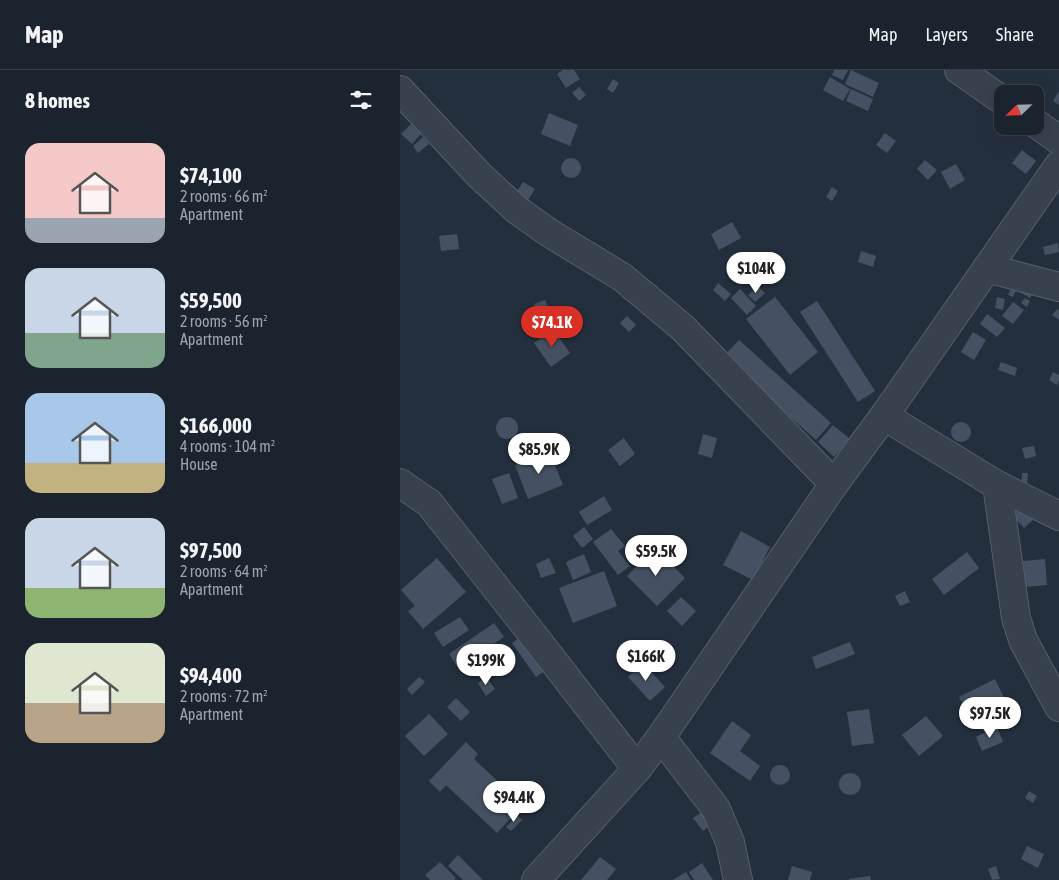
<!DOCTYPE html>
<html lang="en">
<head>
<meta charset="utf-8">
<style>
	:root { --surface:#1b232e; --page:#242b36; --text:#f1f3f6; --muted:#a0a4aa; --line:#39404a; --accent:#d93025 }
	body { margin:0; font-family:"Asap Condensed",sans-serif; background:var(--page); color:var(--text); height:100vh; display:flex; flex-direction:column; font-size:19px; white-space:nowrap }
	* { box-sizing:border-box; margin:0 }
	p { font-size:16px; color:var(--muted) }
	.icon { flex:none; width:28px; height:28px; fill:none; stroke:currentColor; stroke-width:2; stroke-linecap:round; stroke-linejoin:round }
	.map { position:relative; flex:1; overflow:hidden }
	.sheet { display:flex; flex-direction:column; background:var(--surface); width:400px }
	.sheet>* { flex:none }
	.needle { width:32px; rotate:247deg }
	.tools { position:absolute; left:594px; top:15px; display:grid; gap:10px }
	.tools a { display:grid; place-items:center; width:50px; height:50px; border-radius:10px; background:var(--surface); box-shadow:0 5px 20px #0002,0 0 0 1px var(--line); font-size:25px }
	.price { position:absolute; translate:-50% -42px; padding:0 11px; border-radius:18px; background:#fff; color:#222; font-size:16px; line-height:32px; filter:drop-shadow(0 1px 2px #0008) }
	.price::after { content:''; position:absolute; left:50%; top:30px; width:15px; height:11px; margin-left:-8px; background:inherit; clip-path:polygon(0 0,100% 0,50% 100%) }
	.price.on { background:var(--accent); color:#fff }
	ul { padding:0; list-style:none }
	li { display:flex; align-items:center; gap:15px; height:125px; padding:0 25px }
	li span { display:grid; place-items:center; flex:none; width:140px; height:100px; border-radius:15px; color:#555 }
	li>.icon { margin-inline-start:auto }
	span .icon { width:60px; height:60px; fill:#fffc; stroke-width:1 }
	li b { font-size:21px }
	h2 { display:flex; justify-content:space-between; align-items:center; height:60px; padding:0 25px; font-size:21px }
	header { display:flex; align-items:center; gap:30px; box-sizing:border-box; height:70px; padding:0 25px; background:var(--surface); border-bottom:1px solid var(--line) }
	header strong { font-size:24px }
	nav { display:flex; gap:28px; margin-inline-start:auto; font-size:18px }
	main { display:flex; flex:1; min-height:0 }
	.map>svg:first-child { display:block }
	.building { fill:#455162 }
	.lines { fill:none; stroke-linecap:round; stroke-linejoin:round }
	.minor-casing { stroke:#565f6c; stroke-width:30 }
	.minor { stroke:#38414e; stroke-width:28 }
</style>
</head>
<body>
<header>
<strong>Map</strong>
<nav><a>Map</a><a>Layers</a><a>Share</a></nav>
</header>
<main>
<section class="sheet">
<h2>8 homes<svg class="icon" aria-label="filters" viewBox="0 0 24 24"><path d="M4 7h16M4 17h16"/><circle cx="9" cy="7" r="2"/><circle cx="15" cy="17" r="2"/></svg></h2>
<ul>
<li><span style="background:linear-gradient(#f6c9c9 75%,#9aa5b1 0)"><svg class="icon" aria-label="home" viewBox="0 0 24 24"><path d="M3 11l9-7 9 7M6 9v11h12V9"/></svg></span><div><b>$74,100</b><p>2 rooms · 66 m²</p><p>Apartment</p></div></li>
<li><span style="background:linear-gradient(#c9d6e8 65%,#7fa58c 0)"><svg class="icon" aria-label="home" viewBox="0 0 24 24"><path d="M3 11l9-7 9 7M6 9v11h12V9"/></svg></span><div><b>$59,500</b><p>2 rooms · 56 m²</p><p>Apartment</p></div></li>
<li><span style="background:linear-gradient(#a9c7e8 70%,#c2b280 0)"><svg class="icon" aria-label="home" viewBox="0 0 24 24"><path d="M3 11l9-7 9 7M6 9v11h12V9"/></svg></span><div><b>$166,000</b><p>4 rooms · 104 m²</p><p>House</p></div></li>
<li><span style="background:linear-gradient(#c9d6e8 70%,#8fb573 0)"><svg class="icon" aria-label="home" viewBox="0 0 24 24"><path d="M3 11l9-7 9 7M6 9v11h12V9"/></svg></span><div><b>$97,500</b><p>2 rooms · 64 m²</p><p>Apartment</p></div></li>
<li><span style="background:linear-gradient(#dfe7d0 60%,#b9a48a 0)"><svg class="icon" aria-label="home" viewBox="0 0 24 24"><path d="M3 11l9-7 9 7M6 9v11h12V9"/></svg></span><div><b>$94,400</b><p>2 rooms · 72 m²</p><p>Apartment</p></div></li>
</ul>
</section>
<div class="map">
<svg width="659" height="810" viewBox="0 0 659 810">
	<rect width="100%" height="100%" fill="#242f3e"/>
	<g class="building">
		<path d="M163,0H174L180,9L166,18L157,4Z"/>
		<path d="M434,0H448L443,10L432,5Z"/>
		<path d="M451,0L479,13L473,27L445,14Z"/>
		<path d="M430,7L450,19L443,31L423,20Z"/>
		<path d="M213,9L219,13L213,23L207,19Z"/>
		<path d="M179,17L186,25L179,31L172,23Z"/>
		<path d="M451,19L473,29L468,41L446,31Z"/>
		<path d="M659,21V35L653,31Z"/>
		<path d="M149,43L178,55L170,76L141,64Z"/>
		<path d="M11,54L21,64L12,74L1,64Z"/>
		<path d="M485,63L496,71L487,83L476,75Z"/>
		<path d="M23,67L29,74L18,83L13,76Z"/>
		<path d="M622,80L636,91L626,104L612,93Z"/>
		<circle cx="171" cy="98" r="10"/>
		<path d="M525,90L537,100L528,110L517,99Z"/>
		<path d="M556,94L565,110L550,119L541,102Z"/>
		<path d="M123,112L135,119L128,130L116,123Z"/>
		<path d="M432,117L438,121L432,131L426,127Z"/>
		<path d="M332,152L341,168L319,180L311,164Z"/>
		<path d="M57,164L59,179L41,181L39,166Z"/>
		<path d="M658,173L659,182L645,185L643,177Z"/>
		<path d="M461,181L476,186L473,197L458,192Z"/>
		<path d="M614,212L619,214L613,227L608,225Z"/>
		<path d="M623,212L635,220L630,228L618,221Z"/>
		<path d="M318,213L331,224L325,231L313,220Z"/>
		<path d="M358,216L365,223L355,232L348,225Z"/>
		<path d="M340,219L356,236L347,245L331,228Z"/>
		<path d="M375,227L418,282L390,305L346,249Z"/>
		<path d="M597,227L605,229L603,240L595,238Z"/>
		<path d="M625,228L630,231L627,237L621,233Z"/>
		<path d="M145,230L151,244L141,249L134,234Z"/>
		<path d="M417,231L475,321L458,332L400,242Z"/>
		<path d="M613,232L624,240L613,254L602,246Z"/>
		<path d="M657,239L659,240V250L652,245Z"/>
		<path d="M587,244L605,258L597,267L580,254Z"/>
		<path d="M227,246L236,255L229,262L220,253Z"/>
		<path d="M153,259L170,283L151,297L134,273Z"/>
		<path d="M573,262L586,270L574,290L561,282Z"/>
		<path d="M339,270L431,353L416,370L323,287Z"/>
		<path d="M601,292L617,298L615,306L598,300Z"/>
		<path d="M653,302L659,305V310L657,315L649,310Z"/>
		<circle cx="107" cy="358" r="11"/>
		<circle cx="561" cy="362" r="10"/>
		<path d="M433,355L450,369L434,387L418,372Z"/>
		<path d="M303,364L317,368L312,388L298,384Z"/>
		<path d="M224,368L235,384L220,396L208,380Z"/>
		<path d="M634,376L636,386L625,389L622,378Z"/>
		<path d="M149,381L163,415L128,429L115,395Z"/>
		<path d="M109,403L118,428L102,434L92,409Z"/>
		<path d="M622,403H628L627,416L621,415Z"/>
		<path d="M204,426L212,440L187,455L179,442Z"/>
		<path d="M621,437L633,450L624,458L612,445Z"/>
		<path d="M184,457L193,469L182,478L173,466Z"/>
		<path d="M211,459L225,476L218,481L230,496L218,505L193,472Z"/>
		<path d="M341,461L370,477L353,510L323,495Z"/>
		<path d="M236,470L245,483L235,490L226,478Z"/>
		<path d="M255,478L285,508L257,536L227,506Z"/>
		<path d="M567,482L579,498L544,525L532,509Z"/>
		<path d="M184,484L191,502L173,510L166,492Z"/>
		<path d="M37,488L66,522L23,559L8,541L15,536L1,520Z"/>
		<path d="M149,488L156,503L141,508L136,494Z"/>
		<path d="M645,489L647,515L625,517L623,491Z"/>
		<path d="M204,501L217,536L173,553L159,518Z"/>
		<path d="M505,521L510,532L500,536L495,526Z"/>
		<path d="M281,527L296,541L282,556L267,541Z"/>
		<path d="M60,547L69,560L43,577L34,563Z"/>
		<path d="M94,553L104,567L58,598L49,584Z"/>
		<path d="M123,565L147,599L136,607L112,573Z"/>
		<path d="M450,572L455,584L416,599L412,587Z"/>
		<path d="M243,593L265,617L250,631L228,607Z"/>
		<path d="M19,607L25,612L12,625L7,619Z"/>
		<path d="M86,607L95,619L86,626L78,613Z"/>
		<path d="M595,609L609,638L574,655L559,627Z"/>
		<path d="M56,628L70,642L61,651L47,637Z"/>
		<path d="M469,639L474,673L452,676L447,642Z"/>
		<path d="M29,644L48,664L24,686L5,666Z"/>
		<path d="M526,646L543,666L519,686L502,665Z"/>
		<path d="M332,651L351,665L340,681L360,696L350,711L310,683Z"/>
		<path d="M597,657L603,672L582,681L576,667Z"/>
		<path d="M66,672L78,684L74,689L123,735L97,763L46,715L40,722L29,711Z"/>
		<circle cx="380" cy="705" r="10"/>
		<circle cx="450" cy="714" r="11"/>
		<path d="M629,721L637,726L633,733L625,728Z"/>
		<path d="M302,742L311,755L303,761L293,748Z"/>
		<path d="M117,745L122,750L111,761L106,757Z"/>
		<path d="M627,776L644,784L638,798L621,789Z"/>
		<path d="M58,785L82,809L81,810H63L48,796Z"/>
		<path d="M200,787L216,799L207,810H181Z"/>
		<path d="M40,792L56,808L54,810H30L25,805Z"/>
		<path d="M302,793L313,810H294L289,802Z"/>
		<path d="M392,796L412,802L410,810H388Z"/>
		<path d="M596,796L600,809L592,810L588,799Z"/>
		<path d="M286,802L291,810H273Z"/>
		<path d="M470,806L471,810H449V809Z"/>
	</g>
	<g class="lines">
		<defs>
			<g id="minor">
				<path d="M559,0L602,30"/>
				<path d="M0,20L79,105L117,140L151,164L222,207L283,258L434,414"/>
				<path d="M635,53L659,70"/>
				<path d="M587,198L659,217"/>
				<path d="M484,346L597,415L659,446"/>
				<path d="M0,413L29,433L130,561L237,699"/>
				<path d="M597,415L616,548L623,570L659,637"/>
				<path d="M261,667L316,739L330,772L338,810"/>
				<path d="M136,810L237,699L261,667L434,414L484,346L659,95"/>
			</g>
		</defs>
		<use href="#minor" class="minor-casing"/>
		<use href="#minor" class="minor"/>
	</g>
</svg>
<div class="tools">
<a><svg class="needle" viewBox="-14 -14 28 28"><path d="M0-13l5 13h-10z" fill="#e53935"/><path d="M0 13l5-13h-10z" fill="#a0a4aa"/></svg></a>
</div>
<b class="price" style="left:356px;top:224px">$104K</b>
<b class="price on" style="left:152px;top:278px">$74.1K</b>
<b class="price" style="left:139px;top:405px">$85.9K</b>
<b class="price" style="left:256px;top:507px">$59.5K</b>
<b class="price" style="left:246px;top:612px">$166K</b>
<b class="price" style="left:86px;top:616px">$199K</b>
<b class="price" style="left:590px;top:669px">$97.5K</b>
<b class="price" style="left:114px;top:753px">$94.4K</b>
</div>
</main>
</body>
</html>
